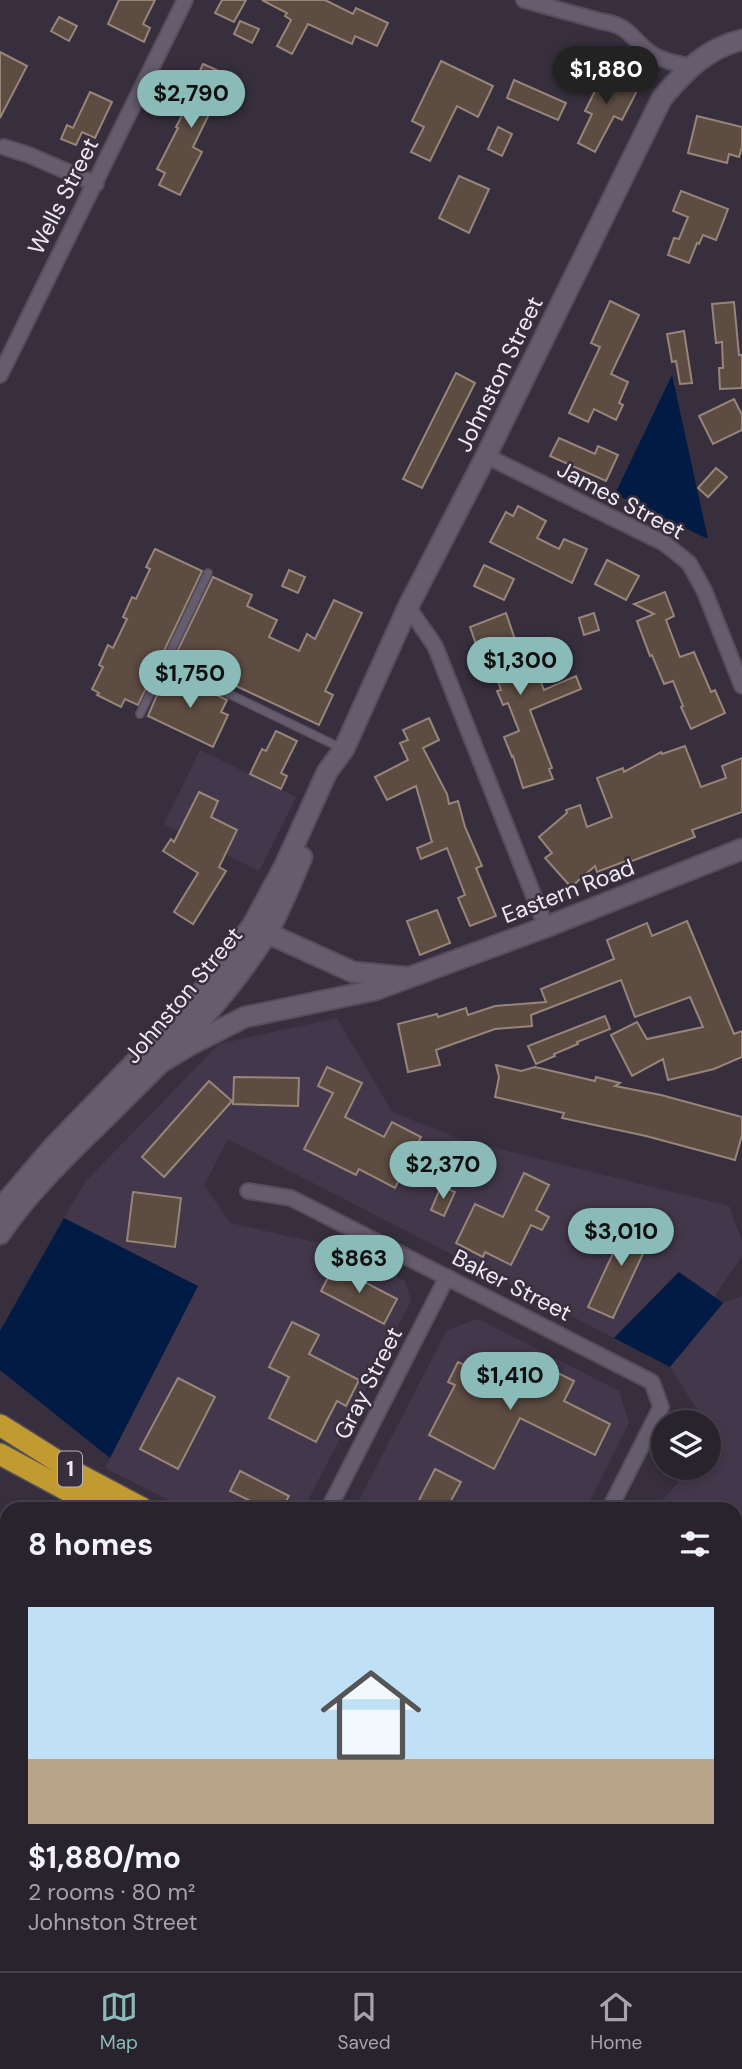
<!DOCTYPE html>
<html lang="en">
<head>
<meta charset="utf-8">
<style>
	:root { --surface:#29232e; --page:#312b36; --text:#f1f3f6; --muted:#a5a4aa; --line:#45404a; --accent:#8bbbb9 }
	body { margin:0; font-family:"DM Sans",sans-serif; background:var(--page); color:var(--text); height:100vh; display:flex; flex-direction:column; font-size:26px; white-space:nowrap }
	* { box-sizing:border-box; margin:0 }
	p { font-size:23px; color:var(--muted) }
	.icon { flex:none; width:38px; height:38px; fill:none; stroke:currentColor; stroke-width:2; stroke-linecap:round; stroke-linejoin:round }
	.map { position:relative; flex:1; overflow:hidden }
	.panel { position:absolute; left:0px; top:1502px; width:742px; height:471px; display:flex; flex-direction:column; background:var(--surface); border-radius:21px 21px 0 0; box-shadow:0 4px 10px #0003,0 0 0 2px var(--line) }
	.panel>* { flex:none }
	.buttons { position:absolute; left:651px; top:1410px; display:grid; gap:14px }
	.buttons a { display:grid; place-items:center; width:70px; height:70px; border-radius:50%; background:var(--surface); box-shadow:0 4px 10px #0003,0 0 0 2px var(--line); font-size:35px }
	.price { position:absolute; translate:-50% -60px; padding:0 16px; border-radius:24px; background:var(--accent); color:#111; font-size:23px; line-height:46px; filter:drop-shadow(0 2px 4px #0008) }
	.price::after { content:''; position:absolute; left:50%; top:42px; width:21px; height:16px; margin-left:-10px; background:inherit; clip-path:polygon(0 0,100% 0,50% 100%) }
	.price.on { background:#222; color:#fff }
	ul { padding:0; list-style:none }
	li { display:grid; align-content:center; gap:14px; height:371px; padding:0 28px }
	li+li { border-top:2px solid var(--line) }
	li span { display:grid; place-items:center; height:217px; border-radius:0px; color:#555 }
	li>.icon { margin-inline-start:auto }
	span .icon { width:126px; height:126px; fill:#fffc; stroke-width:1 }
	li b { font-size:30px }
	h2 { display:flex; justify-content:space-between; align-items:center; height:84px; padding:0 28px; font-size:30px }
	.tabs { display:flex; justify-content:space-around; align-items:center; height:98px; border-top:2px solid var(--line); background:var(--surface); font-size:19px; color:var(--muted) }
	.tabs a { display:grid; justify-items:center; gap:4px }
	.tabs .on { color:var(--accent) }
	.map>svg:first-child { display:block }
	.built { fill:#43384b }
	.water { fill:#021b45 }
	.building { fill:#5d4c42; stroke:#98857a; stroke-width:2 }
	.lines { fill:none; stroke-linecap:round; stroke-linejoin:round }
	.lane-casing { stroke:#554e5a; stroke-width:10 }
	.street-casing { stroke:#554e5a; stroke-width:18 }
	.secondary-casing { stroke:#554e5a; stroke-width:23 }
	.highway-casing { stroke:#554e5a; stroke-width:24 }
	.lane { stroke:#655c6d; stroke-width:7 }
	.street { stroke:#655c6d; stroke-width:14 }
	.secondary { stroke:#655c6d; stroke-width:19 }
	.highway { stroke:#c29b30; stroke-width:21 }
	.labels { text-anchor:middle; stroke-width:5; stroke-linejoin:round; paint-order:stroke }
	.shield { fill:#372f3e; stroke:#b8b1bd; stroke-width:2 }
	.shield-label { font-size:21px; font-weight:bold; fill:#efe9f3 }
	.street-label { font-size:23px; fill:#efe9f3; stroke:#372f3e }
</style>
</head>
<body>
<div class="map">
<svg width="742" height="1971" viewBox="0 0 742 1971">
	<rect width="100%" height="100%" fill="#372f3e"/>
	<g class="built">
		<path d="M200,750L296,797L259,871L164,824Z"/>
		<path d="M337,1018L392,1112L460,1139L729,1206L742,1241V1256L714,1297L678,1272L614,1338L228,1139L204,1185L230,1223L341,1248L405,1281L411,1301L304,1508H185L105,1468L198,1286L64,1218L86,1181L219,1044Z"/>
		<path d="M742,1296V1737L735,1735V1508H655L692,1468H709V1451L717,1441L709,1428V1423H706L670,1367L723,1303Z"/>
		<path d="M478,1319L619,1391L629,1423L586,1508H355L447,1330Z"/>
		<path d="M0,1517L7,1520V1965H735V1852L742,1853V1971H0Z"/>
	</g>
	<g class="water">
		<path d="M672,375L708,539L615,494Z"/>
		<path d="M64,1218L198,1286L110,1458L0,1370V1331Z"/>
		<path d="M679,1272L723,1303L670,1367L614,1338Z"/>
	</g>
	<g class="building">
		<path d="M119,0H155L143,24L150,28L144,42L108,24Z"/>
		<path d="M222,0H246L234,22L215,13Z"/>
		<path d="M262,0H325L353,14L356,8L388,23L377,46L355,36L352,44L308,24L292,54L277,46L291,20L285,16L287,13Z"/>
		<path d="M59,17L77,26L69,41L51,31Z"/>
		<path d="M240,21L259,29L252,43L234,34Z"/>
		<path d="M0,52L27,66L0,118Z"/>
		<path d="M441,61L493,86L478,117L457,106L430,161L411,152L424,127L412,121Z"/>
		<path d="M203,64L228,75L193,147L202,152L180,195L159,185L165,173L157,169L178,128L176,127L186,108L183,107Z"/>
		<path d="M601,67L639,87L622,120L614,116L595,152L578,143L592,114L585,111L596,89L592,86Z"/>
		<path d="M514,80L566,103L558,120L507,98Z"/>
		<path d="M90,92L112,102L95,138L82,132L76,145L61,139L67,125L73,128Z"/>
		<path d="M697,116L742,127V147L739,157L729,154L727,163L688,153Z"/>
		<path d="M498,127L512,134L502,156L488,149Z"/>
		<path d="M459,176L489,189L469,233L439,218Z"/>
		<path d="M681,191L728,209L716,240L703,235L699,244L697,243L689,263L668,255L674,238L679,239L688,217L673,211Z"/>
		<path d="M610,301L639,315L611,374L628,382L619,403L623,405L616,420L594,409L588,422L569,413L600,347L591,343Z"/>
		<path d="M734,302L739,355H742V388L720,389L719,368H723L722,342L716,343L712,304Z"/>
		<path d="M684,331L692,383L680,384L676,361L672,362L667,334Z"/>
		<path d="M456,373L475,383L422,488L403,479Z"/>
		<path d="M734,399L742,415V430L713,444L699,416Z"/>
		<path d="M559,438L595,454L598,446L618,455L606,481L550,456Z"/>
		<path d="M716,468L727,477L708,497L698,488Z"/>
		<path d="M518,506L546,521L537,538L559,549L564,539L587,549L572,583L490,542L506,512L513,516Z"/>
		<path d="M155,549L202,571L164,651H162L160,656L157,654L146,676L151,678L138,705L125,699L121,707L97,695L99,693L92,689L103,667L99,665L108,645L113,648L127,619L123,617L132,597L136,599L150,569L146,567Z"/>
		<path d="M607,560L639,576L626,600L595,584Z"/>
		<path d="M484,565L514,579L504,600L474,586Z"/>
		<path d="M289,570L305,577L298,593L282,586Z"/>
		<path d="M213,577L252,595L247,606L277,620L269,637L299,651L307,634L315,639L334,600L362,613L325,691L333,695L319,725L234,685L232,689L181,664L183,660L175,656Z"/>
		<path d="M665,592L674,616L666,620L680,657L694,652L711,692L715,690L725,713L691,729L681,707L683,706L673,681L664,684L652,655L650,656L637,621L654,614L634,604Z"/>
		<path d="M506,613L522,660L528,657L535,676L538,675L544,690L576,676L581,689L530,710L552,768L549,769L553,779L523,788L513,756L512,757L504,737L519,731L508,703L503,705L497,691L501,690L485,644L477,647L470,627Z"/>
		<path d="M594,613L599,630L584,635L579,618Z"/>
		<path d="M176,675L227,700L221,712L228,715L213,747L148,716L162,683L170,687Z"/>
		<path d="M429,718L439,740L423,748L447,794L449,804L458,801L465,827L482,866L476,868L496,916L470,926L458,898L465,895L447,848L421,859L417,848L432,842L416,786L387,800L375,777L408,760L400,743L408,740L403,730Z"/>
		<path d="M276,731L297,741L281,773L287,776L281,789L250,774L262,749L266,751Z"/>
		<path d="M685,746L701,787L726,778L722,766L742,758V812L692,830L695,837L632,861L631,859L597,872L595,866L571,887L545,858L552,853L539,837L567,813L566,810L580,805L587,827L612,817L597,778L623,768L624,772L661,752L662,754Z"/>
		<path d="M199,792L218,801L211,817L237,830L219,867L226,871L193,924L174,912L198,873L163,851L171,839L174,842Z"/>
		<path d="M437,910L450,943L420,955L407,921Z"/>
		<path d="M687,921L734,1034L742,1031V1057L714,1069L668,1080L663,1059L632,1076L611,1035L637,1022L647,1039L703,1027L690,997L635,1017L621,980L531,1015L532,1026L495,1029L436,1050L440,1065L408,1072L398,1024L437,1014L438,1017L466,1008L468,1015L495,1006L546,1002L541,989L614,959L607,940L647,923L652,936Z"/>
		<path d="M605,1016L610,1029L577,1042L578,1044L554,1054L555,1056L536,1064L528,1046Z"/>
		<path d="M496,1065L521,1071L535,1067L595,1081L596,1077L620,1083L615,1086L661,1095L742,1117V1135L735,1160L646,1136L562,1118L564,1113L495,1097L499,1077Z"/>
		<path d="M327,1067L362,1083L345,1117L384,1137L392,1122L421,1137L395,1188L359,1169L356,1175L304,1149L333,1093L318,1086Z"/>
		<path d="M234,1077L299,1078L298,1106L233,1104Z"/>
		<path d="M209,1081L232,1101L164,1177L142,1157Z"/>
		<path d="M524,1173L549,1185L536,1210L549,1217L542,1230L531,1225L511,1265L485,1252L483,1257L456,1243L475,1204L503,1217Z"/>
		<path d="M441,1186L455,1192L444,1216L431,1210Z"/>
		<path d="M133,1192L181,1198L175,1247L127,1241Z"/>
		<path d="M629,1219L654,1230L613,1318L588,1307Z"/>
		<path d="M334,1266L397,1299L384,1324L321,1291Z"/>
		<path d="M292,1322L319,1335L309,1354L359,1380L346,1406L337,1401L316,1442L269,1418L289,1377L269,1367Z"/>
		<path d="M478,1357L542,1389L552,1370L574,1381L564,1401L610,1424L595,1455L520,1418L494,1469L429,1435L455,1385L448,1382L458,1362L472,1368Z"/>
		<path d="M178,1378L215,1397L178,1469L140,1449Z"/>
		<path d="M435,1469L461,1482L447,1508H415Z"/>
		<path d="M240,1471L289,1496L282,1508H265L230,1491Z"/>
	</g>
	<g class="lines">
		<defs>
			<g id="lane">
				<path d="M165,663L208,573"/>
				<path d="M140,714L165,663L343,749"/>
				<path d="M0,1549L7,1552"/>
				<path d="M0,1699L7,1703"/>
				<path d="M370,1971L371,1965"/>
				<path d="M399,1971L402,1965"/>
			</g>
			<g id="street">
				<path d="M524,0L600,21C631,25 630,39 652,54C661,61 678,63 690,67"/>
				<path d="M4,147L29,155L96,184"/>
				<path d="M0,375L185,0"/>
				<path d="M486,456L664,543L689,563L704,590L742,686"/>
				<path d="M408,607L435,646L546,927"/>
				<path d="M248,1191L291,1198L652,1382L661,1407L610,1508"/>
				<path d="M329,1508L447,1277"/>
				<path d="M658,1971L659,1965"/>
			</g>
			<g id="secondary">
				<path d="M256,928L353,972L405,977"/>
				<path d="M157,1065L190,1045L245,1017L375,990L546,927L742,849"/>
				<path d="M0,1209L53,1147L197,998L252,926L285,865L327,772L344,749L408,607L486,456L662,98C685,71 707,48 742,40"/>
				<path d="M0,1234C36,1181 85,1139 130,1093C179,1045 230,993 266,935C280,911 291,883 302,857"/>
			</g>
			<g id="highway">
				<path d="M0,1425L78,1474L142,1508"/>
				<path d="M0,1454L100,1508"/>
				<path d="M735,1781L742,1783"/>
			</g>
		</defs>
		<use href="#lane" class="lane-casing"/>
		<use href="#street" class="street-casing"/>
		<use href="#secondary" class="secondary-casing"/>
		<use href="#highway" class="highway-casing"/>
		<use href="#lane" class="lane"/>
		<use href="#street" class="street"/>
		<use href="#secondary" class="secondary"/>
		<use href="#highway" class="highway"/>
	</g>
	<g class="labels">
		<rect class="shield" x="58" y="1451.5" width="24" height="35" rx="5"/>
		<g class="shield-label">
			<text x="70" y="1476">1</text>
		</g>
		<g class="street-label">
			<text transform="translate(63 196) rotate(-63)" y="8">Wells Street</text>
			<text transform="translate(499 374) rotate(-64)" y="8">Johnston Street</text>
			<text transform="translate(621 500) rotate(28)" y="8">James Street</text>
			<text transform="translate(568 891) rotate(-21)" y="8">Eastern Road</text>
			<text transform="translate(183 995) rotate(-50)" y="8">Johnston Street</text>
			<text transform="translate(512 1285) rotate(27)" y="8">Baker Street</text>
			<text transform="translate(368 1383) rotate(-63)" y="8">Gray Street</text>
		</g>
	</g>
</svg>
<div class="buttons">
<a><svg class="icon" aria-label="layers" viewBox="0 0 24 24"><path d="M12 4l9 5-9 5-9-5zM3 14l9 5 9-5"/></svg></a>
</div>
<b class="price on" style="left:606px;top:106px">$1,880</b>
<b class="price" style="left:191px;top:130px">$2,790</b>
<b class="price" style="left:520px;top:697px">$1,300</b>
<b class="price" style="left:190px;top:710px">$1,750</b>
<b class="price" style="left:443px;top:1201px">$2,370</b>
<b class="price" style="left:621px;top:1268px">$3,010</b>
<b class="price" style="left:359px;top:1295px">$863</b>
<b class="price" style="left:510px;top:1412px">$1,410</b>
<section class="panel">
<h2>8 homes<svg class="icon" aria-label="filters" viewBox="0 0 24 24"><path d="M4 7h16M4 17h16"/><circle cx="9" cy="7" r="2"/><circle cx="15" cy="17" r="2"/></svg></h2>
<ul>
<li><span style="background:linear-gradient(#bfe0f5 70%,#b9a48a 0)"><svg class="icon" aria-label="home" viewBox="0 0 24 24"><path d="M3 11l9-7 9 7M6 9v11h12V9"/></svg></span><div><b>$1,880/mo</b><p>2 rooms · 80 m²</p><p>Johnston Street</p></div></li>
</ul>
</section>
</div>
<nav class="tabs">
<a class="on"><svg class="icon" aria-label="map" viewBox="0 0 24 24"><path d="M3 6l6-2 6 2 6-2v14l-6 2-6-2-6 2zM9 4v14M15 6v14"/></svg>Map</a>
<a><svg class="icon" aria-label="saved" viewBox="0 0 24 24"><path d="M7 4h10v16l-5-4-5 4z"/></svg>Saved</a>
<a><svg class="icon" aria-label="home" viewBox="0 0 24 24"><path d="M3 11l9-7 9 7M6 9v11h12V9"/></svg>Home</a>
</nav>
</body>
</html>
